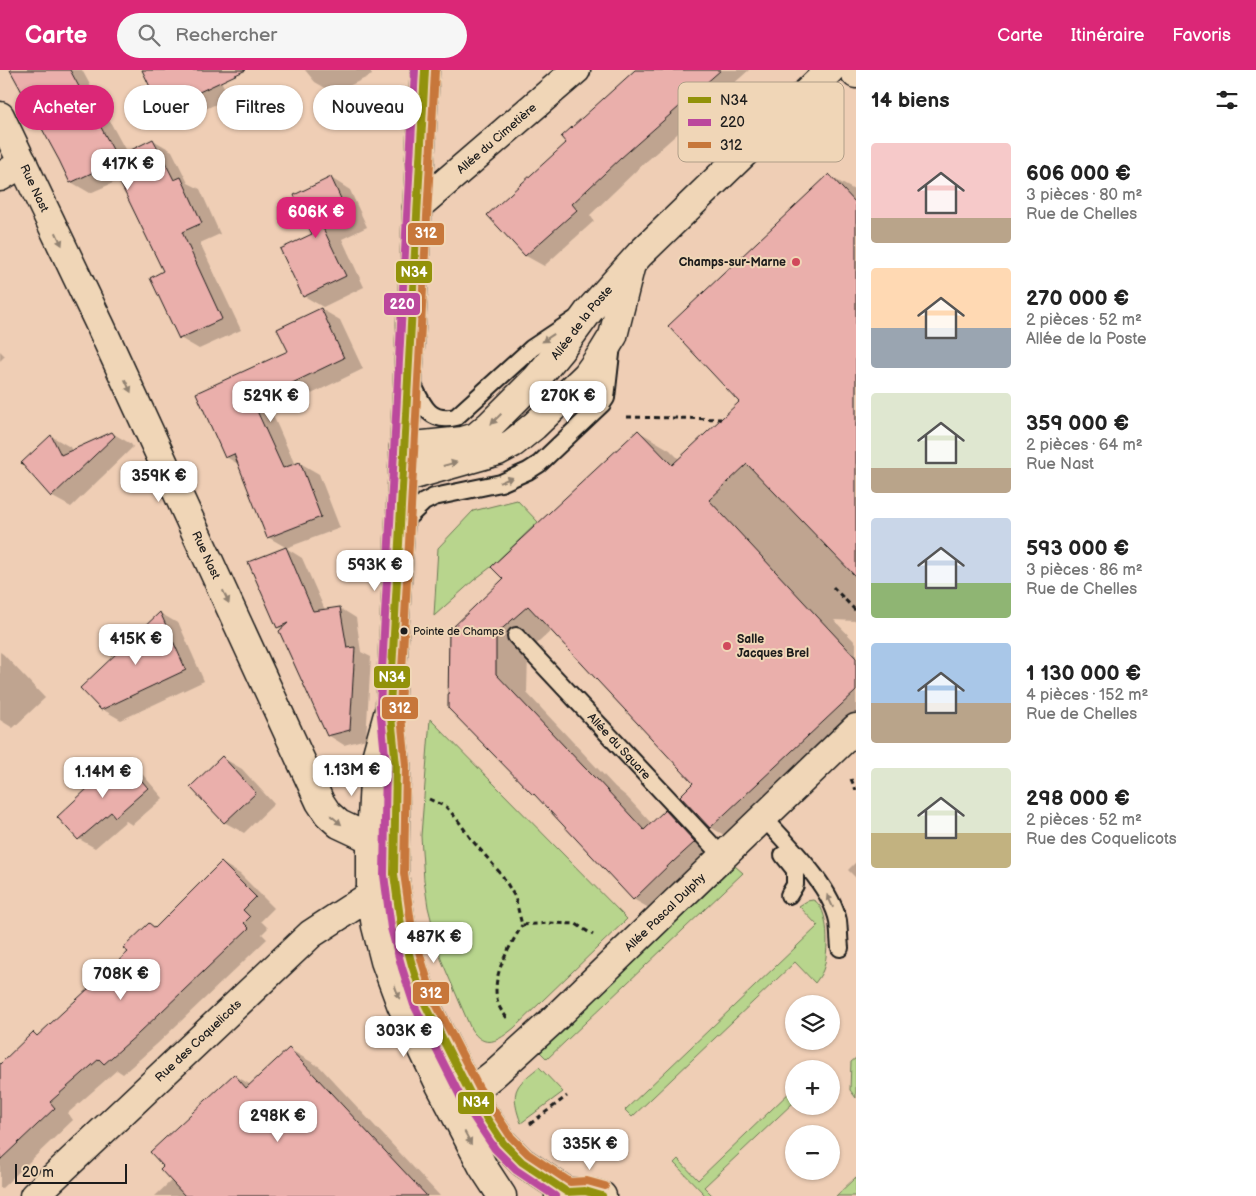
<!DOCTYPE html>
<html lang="fr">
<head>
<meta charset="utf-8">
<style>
	:root { --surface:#fff; --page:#f6f6f6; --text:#222; --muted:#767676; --accent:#db2777 }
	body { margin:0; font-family:"Balsamiq Sans",sans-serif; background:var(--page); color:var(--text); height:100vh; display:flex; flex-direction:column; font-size:19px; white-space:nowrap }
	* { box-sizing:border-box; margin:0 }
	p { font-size:16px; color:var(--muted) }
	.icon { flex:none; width:28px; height:28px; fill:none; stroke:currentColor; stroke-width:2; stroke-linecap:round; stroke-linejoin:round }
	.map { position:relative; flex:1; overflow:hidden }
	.sheet { display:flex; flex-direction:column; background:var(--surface); width:400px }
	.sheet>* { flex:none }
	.guide { position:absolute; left:15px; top:15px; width:475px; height:45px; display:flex; gap:10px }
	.tools { position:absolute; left:785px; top:925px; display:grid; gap:10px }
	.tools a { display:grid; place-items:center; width:55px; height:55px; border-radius:50%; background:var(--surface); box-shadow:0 1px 4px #0004; font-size:25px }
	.scale { position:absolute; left:15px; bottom:12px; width:112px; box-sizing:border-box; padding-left:5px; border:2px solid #1c1c1c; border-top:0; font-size:14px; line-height:18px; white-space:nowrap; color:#1c1c1c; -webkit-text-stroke:4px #f0d6b7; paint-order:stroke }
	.price { position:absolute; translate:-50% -42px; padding:0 11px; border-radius:10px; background:#fff; color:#222; font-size:16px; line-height:32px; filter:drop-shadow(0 1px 2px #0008) }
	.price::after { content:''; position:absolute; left:50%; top:30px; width:15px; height:11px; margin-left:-8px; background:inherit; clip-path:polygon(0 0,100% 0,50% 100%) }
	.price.on { background:var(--accent); color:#fff }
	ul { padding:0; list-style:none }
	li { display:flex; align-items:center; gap:15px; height:125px; padding:0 15px }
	li span { display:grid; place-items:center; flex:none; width:140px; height:100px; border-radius:5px; color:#555 }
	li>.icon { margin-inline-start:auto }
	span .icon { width:60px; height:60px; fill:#fffc; stroke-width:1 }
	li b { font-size:21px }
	h2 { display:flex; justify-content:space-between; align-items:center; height:60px; padding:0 15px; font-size:21px }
	.tag { padding:0 18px; border-radius:22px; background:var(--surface); box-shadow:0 1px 4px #0004; font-size:18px; line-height:45px }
	.tag.on { background:var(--accent); color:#fff }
	header { display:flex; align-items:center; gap:30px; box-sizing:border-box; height:70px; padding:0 25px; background:var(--accent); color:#fff }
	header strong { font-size:24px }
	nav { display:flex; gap:28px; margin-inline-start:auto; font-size:18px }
	.search { width:350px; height:45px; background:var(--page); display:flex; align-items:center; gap:12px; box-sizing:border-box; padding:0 18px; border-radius:28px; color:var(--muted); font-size:19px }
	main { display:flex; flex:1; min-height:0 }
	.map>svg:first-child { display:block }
	.green { fill:#b8d58d; stroke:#6a7854 }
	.shadow { fill:#0003 }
	.building { fill:#eaafab; stroke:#1c1c1c }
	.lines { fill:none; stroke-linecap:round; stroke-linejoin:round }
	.service-casing { stroke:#1c1c1c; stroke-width:20 }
	.minor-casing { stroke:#1c1c1c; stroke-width:31 }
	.secondary-casing { stroke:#1c1c1c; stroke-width:31 }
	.path { stroke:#1c1c1c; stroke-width:3; stroke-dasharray:5 4; stroke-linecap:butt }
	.service { stroke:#f0d6b7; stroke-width:16 }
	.minor { stroke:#f0d6b7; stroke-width:28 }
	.secondary { stroke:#f0d6b7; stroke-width:28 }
	.bus-1-casing { stroke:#f0d6b7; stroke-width:11 }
	.bus-2-casing { stroke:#f0d6b7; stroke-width:11 }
	.bus-3-casing { stroke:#f0d6b7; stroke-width:11 }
	.bus-1 { stroke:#92920a; stroke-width:8 }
	.bus-2 { stroke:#bb489d; stroke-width:8 }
	.bus-3 { stroke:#c7773a; stroke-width:8 }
	.oneway { fill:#918271 }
	.poi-dot { fill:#d1495b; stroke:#f0d6b7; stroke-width:2 }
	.bus-dot { fill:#1c1c1c; stroke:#f0d6b7; stroke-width:2 }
	.labels { text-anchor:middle; stroke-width:4; stroke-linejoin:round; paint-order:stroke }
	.bus-label { font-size:11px; fill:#1c1c1c; stroke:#f0d6b7; text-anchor:start }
	.street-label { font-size:12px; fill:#1c1c1c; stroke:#f0d6b7 }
	.poi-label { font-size:12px; font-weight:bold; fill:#1c1c1c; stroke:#f0d6b7; text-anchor:end }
	.key { fill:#f0d6b7; stroke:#b09e88; stroke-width:1 }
	.key-label { font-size:14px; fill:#1c1c1c }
	.line-badge { stroke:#f0d6b7; stroke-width:2 }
	.badge-label { font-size:14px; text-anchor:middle; font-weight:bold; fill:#fff }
</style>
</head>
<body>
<header>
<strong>Carte</strong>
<div class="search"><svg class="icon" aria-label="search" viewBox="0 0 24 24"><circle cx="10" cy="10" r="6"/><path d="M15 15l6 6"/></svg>Rechercher</div>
<nav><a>Carte</a><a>Itinéraire</a><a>Favoris</a></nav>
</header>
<main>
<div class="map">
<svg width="856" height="1126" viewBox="0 0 856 1126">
	<rect width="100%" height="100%" fill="#efceb5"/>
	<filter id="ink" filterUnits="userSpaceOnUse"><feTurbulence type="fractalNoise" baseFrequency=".02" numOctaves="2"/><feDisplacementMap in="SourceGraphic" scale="10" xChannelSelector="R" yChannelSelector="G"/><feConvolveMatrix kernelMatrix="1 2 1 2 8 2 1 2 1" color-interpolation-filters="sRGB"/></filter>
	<g filter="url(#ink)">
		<g class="green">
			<path d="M517,430L538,452L491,497L474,510L434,546L438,478L473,441Z"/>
			<path d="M430,649L627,849L514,958C498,971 485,980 471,959L441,889L428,837L424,810L421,766Z"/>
			<path d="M735,796L743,803L547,989L540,982Z"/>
			<path d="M813,830C830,836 829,885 823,900C821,905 818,909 815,913L795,892L632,1047L625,1040L818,856L799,836L807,831Z"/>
			<path d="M856,988V1028L850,1020L851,992Z"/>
			<path d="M539,997L563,1022L521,1053C517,1042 512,1027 518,1017C522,1010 533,1002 539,997Z"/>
			<path d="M794,1018V1032L704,1117L713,1126H706L674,1093L678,1089L698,1110Z"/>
			<path d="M856,1107V1126H836Z"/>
		</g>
		<g class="shadow">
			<path d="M12,0H82L127,83L153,70L172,81L188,113L200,119L220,164L200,173L241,260L199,279L180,268L164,202L120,110L90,123L71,112Z"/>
			<path d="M143,0H216L229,28L182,50L162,39Z"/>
			<path d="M305,0H370L372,5L334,23L315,12Z"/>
			<path d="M637,0H749L639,98L590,145L594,151L544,196L526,186L489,145L568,73Z"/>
			<path d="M829,106L856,121V551L834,550L856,573V669L742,775L710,757L695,713L552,560L528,582L527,623L615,717L627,727L652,754L665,741L697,760L726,791L665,847L633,829L537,726L533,724L449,637L505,509L638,361L670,380L680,390L741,332Z"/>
			<path d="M331,108L350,120L367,157L342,169L364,217L323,237L304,226L314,164Z"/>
			<path d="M321,239L340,250L363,299L272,343L295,395L300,393L319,404L340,458L286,478L302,488L325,540L340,538L356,548L361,582L371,587L366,669L344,675L328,665L283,560L278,557L249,493L287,478L268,467L240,395L226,387L198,323L289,282Z"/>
			<path d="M0,281L5,286L0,291Z"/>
			<path d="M112,363L131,374L133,377L71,437L51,426V366L70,377L72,381Z"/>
			<path d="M160,543L179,554L204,611L121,650L102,639Z"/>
			<path d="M0,582L3,584L45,628L13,658L0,650Z"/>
			<path d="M223,688L242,699L274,734L244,763L224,752Z"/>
			<path d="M121,689L137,698L163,728L132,755L126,751L95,778L79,769Z"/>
			<path d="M856,792V808L848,800Z"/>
			<path d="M222,793L240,804L274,838L261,851L268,858L262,864L267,869L157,974L123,1004L117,1000L68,1043L73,1050L2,1118L0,1117V996L33,963L39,967L129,882L150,854L156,858Z"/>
			<path d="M289,979L320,997L440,1126H155L172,1110L234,1005L251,1015Z"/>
		</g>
		<g class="building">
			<path d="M10,0H70L117,87L153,69L174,110L181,107L202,153L182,162L222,249L179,269L150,208L163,201L111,94L70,113L59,90Z"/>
			<path d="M142,0H246L161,40Z"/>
			<path d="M635,0H721L621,88L572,134L577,140L525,186L487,145L566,73L561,67Z"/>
			<path d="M829,104L856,133V507L747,394L709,430L856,588V621L710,758L680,726L693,713L528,536L496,564V604L584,697L595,708V707L644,760L665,740L695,772L673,792V791L633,830L534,724L533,725L448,638L449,561L503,509L491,497L638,360L672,395L739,332L668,256Z"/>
			<path d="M331,107L349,146L323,158L346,206L303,227L280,179L312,164L294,125Z"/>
			<path d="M321,238L344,288L253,332L283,398L300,392L321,447L267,468L234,384L225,388L196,323L288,281L277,259Z"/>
			<path d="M112,362L115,366L51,427L21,393L51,365L61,385Z"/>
			<path d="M286,477L313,541L340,537L347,578L355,577L350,660L327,666L279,561L288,553L277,558L248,492Z"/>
			<path d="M160,542L186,600L101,640L80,618Z"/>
			<path d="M222,686L256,723L224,753L190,717Z"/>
			<path d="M121,687L148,718L115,747L111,742L78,770L57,747Z"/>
			<path d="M221,792L256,827L243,840L250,847L244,853L249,858L138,964L104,994L99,989L50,1032L55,1038L0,1090V994L33,962L37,966L128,882L123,878L149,853L155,858Z"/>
			<path d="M289,978L427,1126H185L160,1099L163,1096L150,1082L234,1004L246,1018Z"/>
		</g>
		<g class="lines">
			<defs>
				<g id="service">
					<path d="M411,311C422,333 428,354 456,347L532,278L574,250"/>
					<path d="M400,455L424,432L434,427L501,413L528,401L539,394L602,334L606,328L612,275"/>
					<path id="s1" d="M516,566L723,787"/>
					<path d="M764,748C788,775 831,816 838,851C839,860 839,869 840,878"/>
					<path d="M783,785L795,800V815L789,825"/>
				</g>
				<g id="minor">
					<path d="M853,0L856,4"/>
					<path id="s2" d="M0,46L101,257L320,732L328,744L339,754L371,769"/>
					<path d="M0,107L23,93"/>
					<path id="s3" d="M417,137L576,0"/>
					<path id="s4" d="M404,377L463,371L476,367L490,355L537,308L561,279L589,241L640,184L830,0"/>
					<path d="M403,408L498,381L513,373L534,356L587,305L602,284L613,266L630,198"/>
					<path id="s5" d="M470,1023L494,1004L550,953L856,658"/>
					<path id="s6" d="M34,1126L311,864L371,825"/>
				</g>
				<g id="secondary">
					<path d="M425,0L390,637L375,691L371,769V825L376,856L385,891L401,934L439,1013L483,1097L502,1126"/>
					<path d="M391,654L396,695L394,804L401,855L412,895L424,932L470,1023L503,1073L522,1092L567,1122"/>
					<path d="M559,1126C574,1119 586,1121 602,1126"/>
				</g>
			</defs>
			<use href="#service" class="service-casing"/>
			<use href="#minor" class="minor-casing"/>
			<use href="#secondary" class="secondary-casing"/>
			<g class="path">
				<path d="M627,347L721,349"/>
				<path d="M833,517L856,541"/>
				<path d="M851,709L856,720"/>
				<path d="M429,729L446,737L457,749L471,769L502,805L515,827L522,855L550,853L576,854L593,865"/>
				<path d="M507,948C505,945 502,942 500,938C487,910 509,879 522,855"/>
				<path d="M530,1054L567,1026"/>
			</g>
			<use href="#service" class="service"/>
			<use href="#minor" class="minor"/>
			<use href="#secondary" class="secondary"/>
			<defs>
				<path id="bus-1" d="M425,0L390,637L396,695L394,804L401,855L412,895L424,932L470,1023L503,1073L522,1092L567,1122L585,1121L602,1126"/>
				<path id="bus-2" d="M415,0L380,636L386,695L384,805L391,858L402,898L414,935L461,1028L495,1079L516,1100L555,1126"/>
				<path id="bus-3" d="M435,1L400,637L406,695L404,803L411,853L422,892L433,928L479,1018L511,1067L528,1084L570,1112L587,1111L605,1116"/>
			</defs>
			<use href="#bus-1" class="bus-1-casing"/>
			<use href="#bus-2" class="bus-2-casing"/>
			<use href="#bus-3" class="bus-3-casing"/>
			<use href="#bus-1" class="bus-1"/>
			<use href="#bus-2" class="bus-2"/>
			<use href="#bus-3" class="bus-3"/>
		</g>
		<defs><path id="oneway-solid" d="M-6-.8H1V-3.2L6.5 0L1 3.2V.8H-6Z" transform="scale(1.25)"/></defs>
		<g class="oneway">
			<use href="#oneway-solid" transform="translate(59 169) rotate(65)"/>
			<use href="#oneway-solid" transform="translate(548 268) rotate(146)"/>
			<use href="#oneway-solid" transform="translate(128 316) rotate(65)"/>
			<use href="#oneway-solid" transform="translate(496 349) rotate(135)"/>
			<use href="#oneway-solid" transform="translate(450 394) rotate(-16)"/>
			<use href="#oneway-solid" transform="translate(506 410) rotate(-22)"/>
			<use href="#oneway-solid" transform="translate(226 527) rotate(65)"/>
			<use href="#oneway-solid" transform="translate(336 750) rotate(40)"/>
			<use href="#oneway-solid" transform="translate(830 831) rotate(-115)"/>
			<use href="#oneway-solid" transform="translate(397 922) rotate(70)"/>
			<use href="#oneway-solid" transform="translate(468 1068) rotate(62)"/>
		</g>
	</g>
	<g class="poi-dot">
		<circle cx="796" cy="192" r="5"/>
		<circle cx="727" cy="576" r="5"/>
	</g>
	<circle class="bus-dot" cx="404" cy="561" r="4.5"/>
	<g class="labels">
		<g class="bus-label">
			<text x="413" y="565">Pointe de Champs</text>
		</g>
		<g class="street-label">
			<text dy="4" stroke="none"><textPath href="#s3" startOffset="105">Allée du Cimetière</textPath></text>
			<text dy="4" stroke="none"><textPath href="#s2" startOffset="80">Rue Nast</textPath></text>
			<text dy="4" stroke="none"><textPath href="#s4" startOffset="229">Allée de la Poste</textPath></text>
			<text dy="4" stroke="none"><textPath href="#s2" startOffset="485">Rue Nast</textPath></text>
			<text dy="4" stroke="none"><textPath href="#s1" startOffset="151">Allée du Square</textPath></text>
			<text dy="4" stroke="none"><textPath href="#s5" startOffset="266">Allée Pascal Dulphy</textPath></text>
			<text dy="4" stroke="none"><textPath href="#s6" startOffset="226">Rue des Coquelicots</textPath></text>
		</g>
		<g class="poi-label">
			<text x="786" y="196">Champs-sur-Marne</text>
			<text x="737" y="573" text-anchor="start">Salle<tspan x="737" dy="14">Jacques Brel</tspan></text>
		</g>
	</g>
	<rect x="678" y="12" width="166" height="80" rx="8" class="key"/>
	<rect x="688" y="27" width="23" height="6" fill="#92920a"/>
	<rect x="688" y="49" width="23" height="7" fill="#bb489d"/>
	<rect x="688" y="72" width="23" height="6" fill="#c7773a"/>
	<g class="key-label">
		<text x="720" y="35">N34</text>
		<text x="720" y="57">220</text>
		<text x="720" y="80">312</text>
	</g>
	<g class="line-badge">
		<rect x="407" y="152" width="38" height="24" rx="5" fill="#c7773a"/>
		<rect x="395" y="190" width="38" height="24" rx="5" fill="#92920a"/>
		<rect x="383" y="222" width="38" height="24" rx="5" fill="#bb489d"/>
		<rect x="373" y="595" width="38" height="24" rx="5" fill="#92920a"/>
		<rect x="381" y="626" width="38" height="24" rx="5" fill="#c7773a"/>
		<rect x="412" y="911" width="38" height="24" rx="5" fill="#c7773a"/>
		<rect x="457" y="1021" width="38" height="24" rx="5" fill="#92920a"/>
	</g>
	<g class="badge-label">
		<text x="426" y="168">312</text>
		<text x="414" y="207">N34</text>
		<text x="402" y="239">220</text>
		<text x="392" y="612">N34</text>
		<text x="400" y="643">312</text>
		<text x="431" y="928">312</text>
		<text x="476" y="1037">N34</text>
	</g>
</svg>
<div class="tools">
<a><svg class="icon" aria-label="layers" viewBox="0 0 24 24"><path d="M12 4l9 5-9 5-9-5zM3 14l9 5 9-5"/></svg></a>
<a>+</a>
<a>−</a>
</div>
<div class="scale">20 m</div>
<b class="price" style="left:128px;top:121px">417K €</b>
<b class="price on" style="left:316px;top:169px">606K €</b>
<b class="price" style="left:271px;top:353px">529K €</b>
<b class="price" style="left:568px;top:353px">270K €</b>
<b class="price" style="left:159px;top:433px">359K €</b>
<b class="price" style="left:375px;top:522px">593K €</b>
<b class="price" style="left:136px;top:596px">415K €</b>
<b class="price" style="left:352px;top:727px">1.13M €</b>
<b class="price" style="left:103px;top:729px">1.14M €</b>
<b class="price" style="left:434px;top:894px">487K €</b>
<b class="price" style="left:121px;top:931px">708K €</b>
<b class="price" style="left:404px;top:988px">303K €</b>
<b class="price" style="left:278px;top:1073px">298K €</b>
<b class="price" style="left:590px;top:1101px">335K €</b>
<div class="guide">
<a class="tag on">Acheter</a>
<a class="tag">Louer</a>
<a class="tag">Filtres</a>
<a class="tag">Nouveau</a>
</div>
</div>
<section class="sheet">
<h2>14 biens<svg class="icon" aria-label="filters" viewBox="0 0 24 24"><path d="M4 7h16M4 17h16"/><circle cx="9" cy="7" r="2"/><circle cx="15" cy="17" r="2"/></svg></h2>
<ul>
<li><span style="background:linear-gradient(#f6c9c9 75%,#b9a48a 0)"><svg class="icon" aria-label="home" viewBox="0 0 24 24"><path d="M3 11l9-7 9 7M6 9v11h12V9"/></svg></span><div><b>606 000 €</b><p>3 pièces · 80 m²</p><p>Rue de Chelles</p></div></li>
<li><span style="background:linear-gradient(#ffd9b3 60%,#9aa5b1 0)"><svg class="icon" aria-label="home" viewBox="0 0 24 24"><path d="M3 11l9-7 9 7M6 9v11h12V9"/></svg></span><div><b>270 000 €</b><p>2 pièces · 52 m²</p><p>Allée de la Poste</p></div></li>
<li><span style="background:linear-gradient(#dfe7d0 75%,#b9a48a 0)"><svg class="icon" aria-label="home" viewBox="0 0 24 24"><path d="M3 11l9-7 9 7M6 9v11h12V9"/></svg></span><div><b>359 000 €</b><p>2 pièces · 64 m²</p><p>Rue Nast</p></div></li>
<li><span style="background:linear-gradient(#c9d6e8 65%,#8fb573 0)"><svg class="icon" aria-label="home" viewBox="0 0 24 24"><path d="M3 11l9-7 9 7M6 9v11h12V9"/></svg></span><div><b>593 000 €</b><p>3 pièces · 86 m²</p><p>Rue de Chelles</p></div></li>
<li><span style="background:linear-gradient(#a9c7e8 60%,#b9a48a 0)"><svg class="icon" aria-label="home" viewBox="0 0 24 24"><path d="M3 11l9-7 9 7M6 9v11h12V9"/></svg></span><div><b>1 130 000 €</b><p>4 pièces · 152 m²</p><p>Rue de Chelles</p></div></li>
<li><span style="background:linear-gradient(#dfe7d0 65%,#c2b280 0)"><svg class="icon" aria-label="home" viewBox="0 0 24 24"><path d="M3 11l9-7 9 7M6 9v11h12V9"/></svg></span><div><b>298 000 €</b><p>2 pièces · 52 m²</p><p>Rue des Coquelicots</p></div></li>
</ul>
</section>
</main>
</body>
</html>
